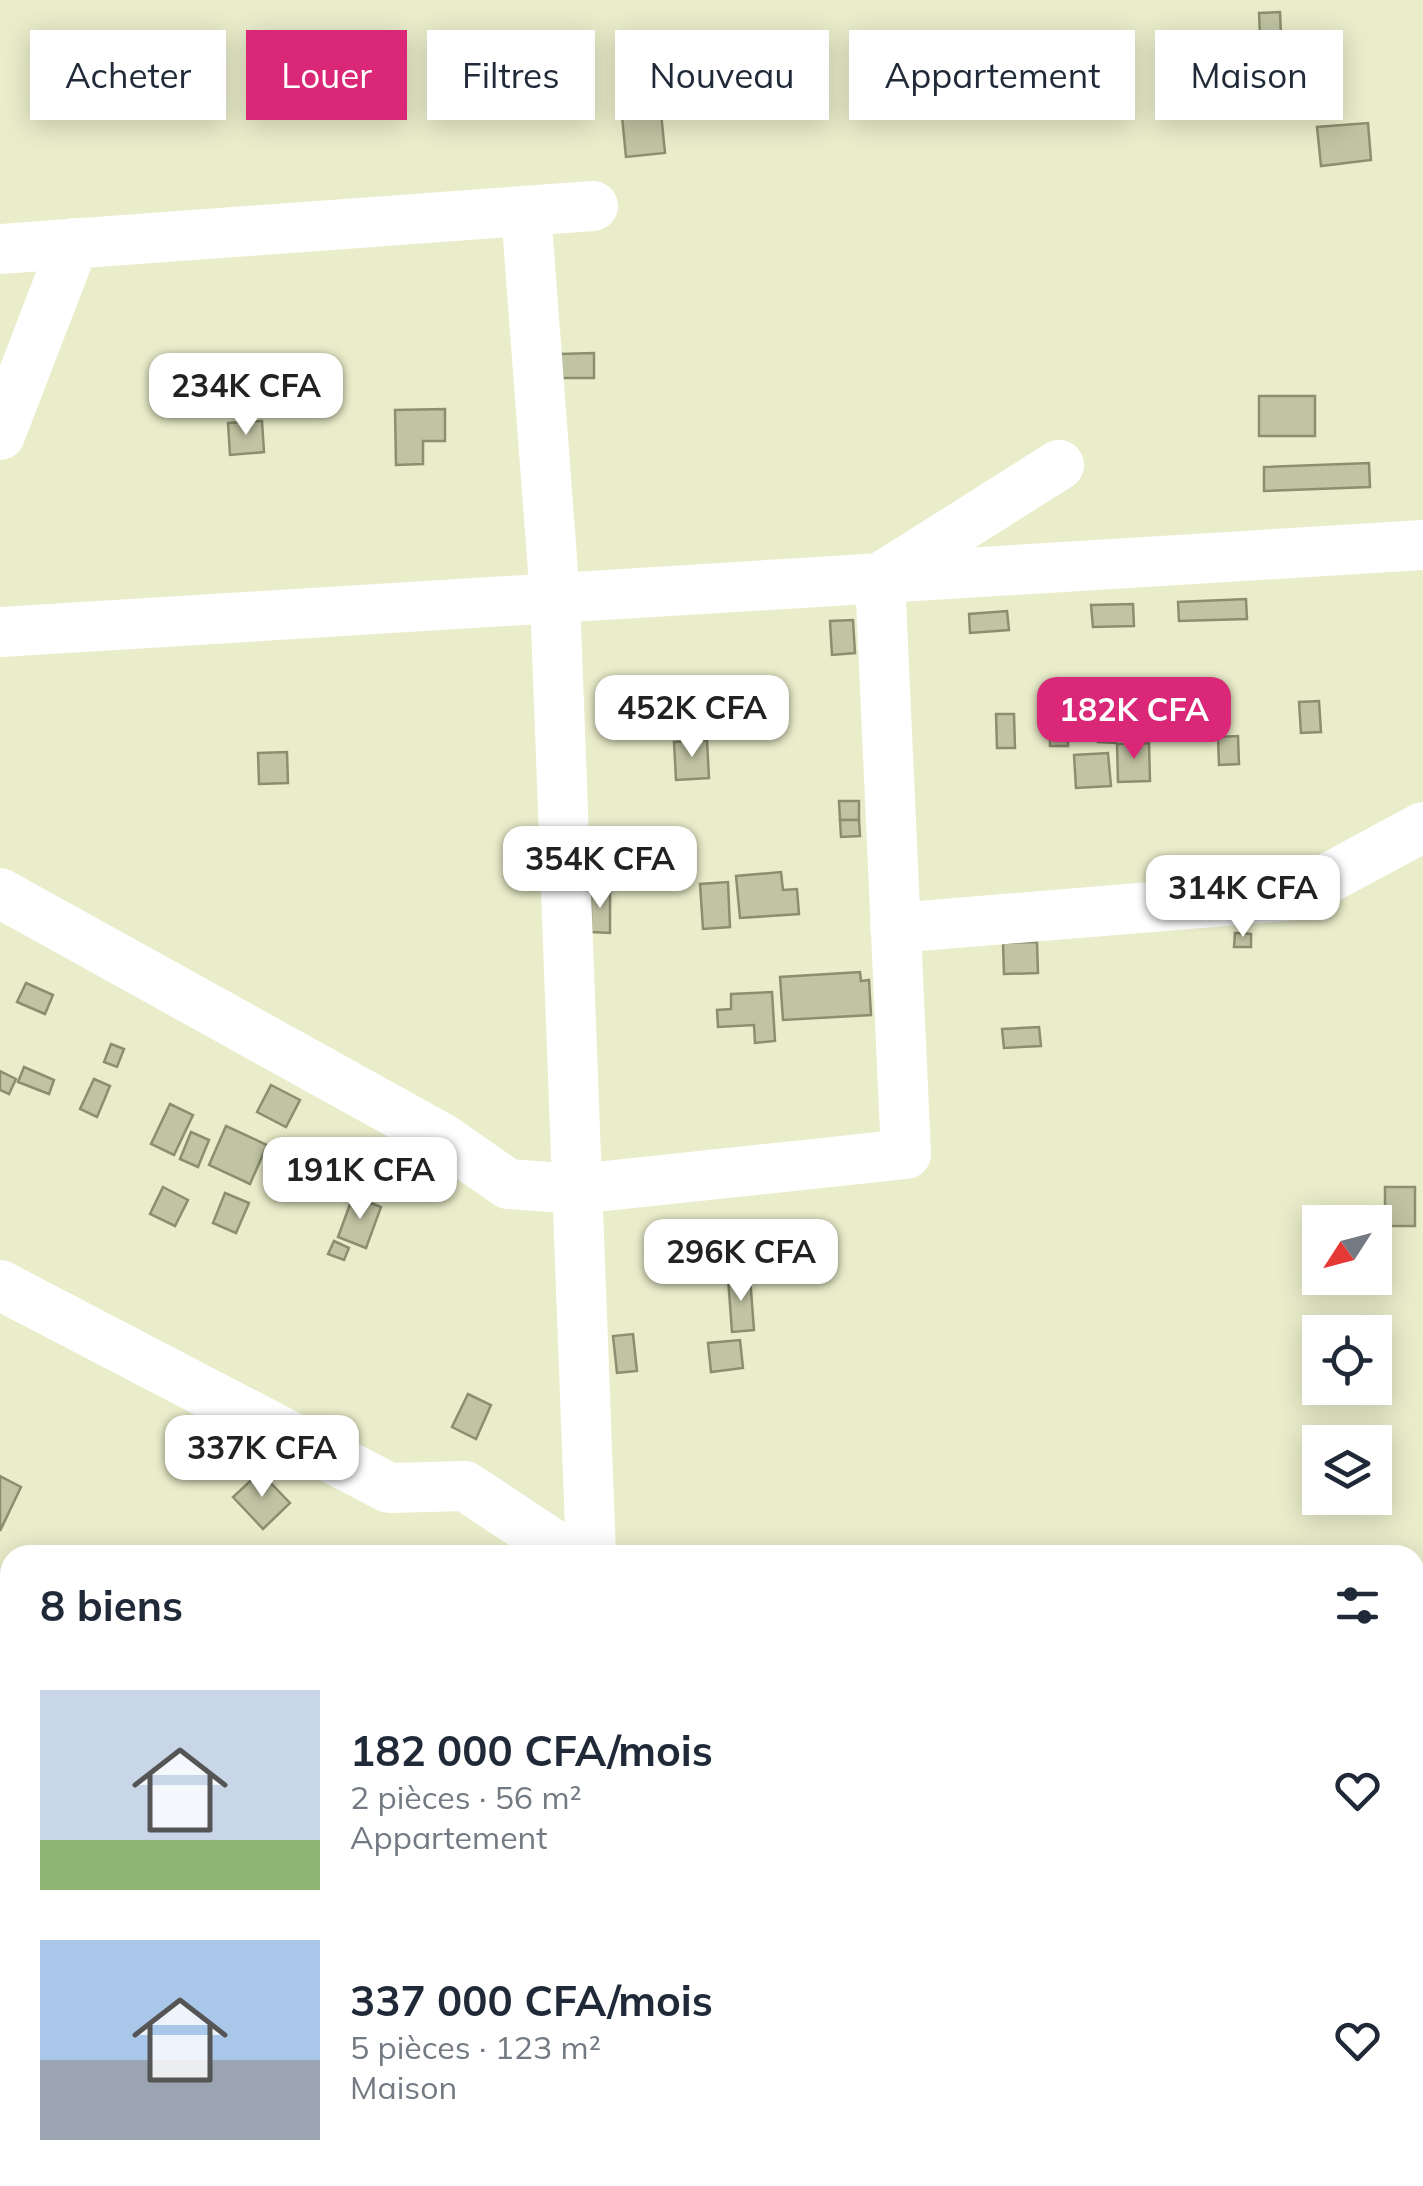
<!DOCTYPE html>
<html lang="fr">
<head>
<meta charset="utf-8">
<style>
	:root { --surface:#fff; --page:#f6f6f7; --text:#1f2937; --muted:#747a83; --accent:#db2777 }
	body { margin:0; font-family:Mulish,sans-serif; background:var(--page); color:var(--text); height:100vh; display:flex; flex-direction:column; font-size:38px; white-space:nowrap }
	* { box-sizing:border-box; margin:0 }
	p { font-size:32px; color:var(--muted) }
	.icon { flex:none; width:55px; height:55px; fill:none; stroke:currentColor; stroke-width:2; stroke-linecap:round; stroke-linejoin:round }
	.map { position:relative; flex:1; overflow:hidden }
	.drawer { position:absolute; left:0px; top:1545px; width:1425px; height:642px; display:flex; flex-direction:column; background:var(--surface); border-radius:30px 30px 0 0; box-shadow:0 5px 25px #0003 }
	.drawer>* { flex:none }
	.hud { position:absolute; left:30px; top:30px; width:1365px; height:90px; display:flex; gap:20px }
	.needle { width:65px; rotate:234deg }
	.tools { position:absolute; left:1302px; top:1205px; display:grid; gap:20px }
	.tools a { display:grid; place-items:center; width:90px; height:90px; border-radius:0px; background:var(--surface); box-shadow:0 5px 25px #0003; font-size:50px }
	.price { position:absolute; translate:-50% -85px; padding:0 22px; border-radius:20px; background:#fff; color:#222; font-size:32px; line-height:65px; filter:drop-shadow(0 2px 5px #0008) }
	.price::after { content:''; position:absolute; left:50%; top:60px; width:30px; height:22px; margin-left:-15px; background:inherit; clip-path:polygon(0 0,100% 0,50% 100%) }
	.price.on { background:var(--accent); color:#fff }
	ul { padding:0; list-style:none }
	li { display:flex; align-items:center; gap:30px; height:250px; padding:0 40px }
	li span { display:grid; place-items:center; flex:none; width:280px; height:200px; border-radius:0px; color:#555 }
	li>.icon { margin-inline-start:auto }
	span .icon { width:120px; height:120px; fill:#fffc; stroke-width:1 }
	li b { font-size:42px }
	h2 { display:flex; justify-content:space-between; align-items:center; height:120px; padding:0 40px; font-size:42px }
	.chip { padding:0 35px; border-radius:0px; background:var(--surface); box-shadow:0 5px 25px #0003; font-size:35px; line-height:90px }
	.chip.on { background:var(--accent); color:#fff }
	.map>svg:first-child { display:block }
	.building { fill:#c1c4a3; stroke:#8c8f6f; stroke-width:2.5 }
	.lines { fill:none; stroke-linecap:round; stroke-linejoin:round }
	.minor { stroke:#fff; stroke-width:50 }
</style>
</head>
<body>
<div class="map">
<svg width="1423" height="2186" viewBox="0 0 1423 2186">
	<rect width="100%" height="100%" fill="#eaedca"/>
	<g class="building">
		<path d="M1280,12L1281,35H1260L1259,13Z"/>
		<path d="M977,47H1022L1023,82H977Z"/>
		<path d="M660,103L665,153L626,157L621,106Z"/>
		<path d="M1368,123L1371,160L1321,166L1317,127Z"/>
		<path d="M594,353V378H560L559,354Z"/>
		<rect x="1259" y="396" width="56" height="40"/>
		<path d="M445,409V441H423V464L396,465L395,410Z"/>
		<path d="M262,421L264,452L230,455L228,423Z"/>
		<path d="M1369,463L1370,487L1264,491V467Z"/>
		<path d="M1246,599L1247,619L1179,621L1178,602Z"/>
		<path d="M1133,604L1134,626L1093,627L1091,605Z"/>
		<path d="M1007,611L1009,630L970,633L969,614Z"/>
		<path d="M853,620L855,653L832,655L830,621Z"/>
		<path d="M1319,701L1321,732L1301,733L1299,702Z"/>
		<path d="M996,714H1014L1015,748H997Z"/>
		<path d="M1099,718L1116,719V743L1098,742Z"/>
		<rect x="1050" y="720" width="18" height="26"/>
		<path d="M1238,736L1239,764L1219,765L1218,737Z"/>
		<path d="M707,740L709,778L676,780L674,742Z"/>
		<path d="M1149,743L1150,781L1118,782L1117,744Z"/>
		<path d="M287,752L288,783L259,784L258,753Z"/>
		<path d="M1108,753L1111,786L1076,788L1074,755Z"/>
		<path d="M839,801H859V820H840Z"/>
		<path d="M840,820H859L860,836L841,837Z"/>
		<path d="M781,872L783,890L797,889L799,914L740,918L736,876Z"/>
		<path d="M728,882L730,927L703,929L700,884Z"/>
		<path d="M591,889L610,890V933L591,932Z"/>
		<path d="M1235,933L1251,934V947H1234Z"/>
		<path d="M1037,942L1038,973L1004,974L1003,943Z"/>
		<path d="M860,972L861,981L869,980L871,1015L783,1020L780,977Z"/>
		<path d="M26,983L53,995L45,1014L17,1002Z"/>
		<path d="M772,992L775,1041L755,1043L754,1025L718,1027L717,1010L731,1009V994Z"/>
		<path d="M1039,1027L1041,1046L1004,1048L1002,1029Z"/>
		<path d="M111,1044L124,1049L117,1067L104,1062Z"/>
		<path d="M24,1067L54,1080L49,1094L18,1082Z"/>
		<path d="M0,1071L16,1079L9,1094L0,1090Z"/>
		<path d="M94,1079L110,1086L97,1117L80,1109Z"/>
		<path d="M271,1085L300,1100L286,1127L257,1112Z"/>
		<path d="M170,1104L193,1115L174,1155L151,1144Z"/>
		<path d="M226,1126L267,1145L250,1184L209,1165Z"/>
		<path d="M191,1132L209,1140L198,1167L180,1159Z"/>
		<path d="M163,1187L188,1200L175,1226L150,1214Z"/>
		<rect x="1385" y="1187" width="30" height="39"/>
		<path d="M225,1193L249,1203L236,1233L213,1223Z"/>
		<path d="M353,1196L381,1207L366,1248L338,1237Z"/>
		<path d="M334,1241L349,1248L344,1260L328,1254Z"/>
		<path d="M750,1277L754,1330L732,1332L728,1278Z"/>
		<path d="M633,1334L637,1371L617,1373L613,1336Z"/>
		<path d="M740,1340L743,1368L711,1372L708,1343Z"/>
		<path d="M468,1394L491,1405L476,1439L452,1427Z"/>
		<path d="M260,1472L290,1503L263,1529L233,1497Z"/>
		<path d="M0,1476L21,1487L0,1531Z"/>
		<path d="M839,2178H932V2186H840Z"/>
	</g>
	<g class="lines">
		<g class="minor">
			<path d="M526,211L555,598L591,1555"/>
			<path d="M0,249L593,206"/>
			<path d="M0,435L74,243"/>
			<path d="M0,632L1423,545"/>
			<path d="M0,893L442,1138L508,1184L577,1189L906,1154L880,578L1059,465"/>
			<path d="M895,928L1297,895L1423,827"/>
			<path d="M0,1285L389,1488L465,1486L569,1555"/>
			<path d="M0,1627L10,1626"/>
			<path d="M0,2002L10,2001"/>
			<path d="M591,2178L592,2186"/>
		</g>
	</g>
</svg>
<div class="tools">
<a><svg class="needle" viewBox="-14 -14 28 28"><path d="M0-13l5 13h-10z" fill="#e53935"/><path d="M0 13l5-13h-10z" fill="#747a83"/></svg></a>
<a><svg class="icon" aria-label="locate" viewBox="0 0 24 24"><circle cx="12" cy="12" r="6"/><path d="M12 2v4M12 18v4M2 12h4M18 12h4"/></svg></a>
<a><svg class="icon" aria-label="layers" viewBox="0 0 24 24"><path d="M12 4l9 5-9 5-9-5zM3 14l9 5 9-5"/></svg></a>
</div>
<b class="price" style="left:246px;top:438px">234K CFA</b>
<b class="price" style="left:692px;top:760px">452K CFA</b>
<b class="price on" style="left:1134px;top:762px">182K CFA</b>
<b class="price" style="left:600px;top:911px">354K CFA</b>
<b class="price" style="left:1243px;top:940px">314K CFA</b>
<b class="price" style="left:360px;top:1222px">191K CFA</b>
<b class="price" style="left:741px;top:1304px">296K CFA</b>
<b class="price" style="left:262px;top:1500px">337K CFA</b>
<div class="hud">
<a class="chip">Acheter</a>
<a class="chip on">Louer</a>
<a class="chip">Filtres</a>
<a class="chip">Nouveau</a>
<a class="chip">Appartement</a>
<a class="chip">Maison</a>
</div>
<section class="drawer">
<h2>8 biens<svg class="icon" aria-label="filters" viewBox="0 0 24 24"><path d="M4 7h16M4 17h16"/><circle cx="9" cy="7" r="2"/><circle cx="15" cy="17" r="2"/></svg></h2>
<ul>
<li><span style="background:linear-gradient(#c9d6e8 75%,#8fb573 0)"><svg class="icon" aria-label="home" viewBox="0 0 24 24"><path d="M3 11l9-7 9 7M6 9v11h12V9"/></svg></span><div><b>182 000 CFA/mois</b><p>2 pièces · 56 m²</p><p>Appartement</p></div><svg class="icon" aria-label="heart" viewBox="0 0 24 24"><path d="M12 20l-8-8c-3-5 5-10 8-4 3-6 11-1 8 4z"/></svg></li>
<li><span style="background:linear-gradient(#a9c7e8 60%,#9aa5b1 0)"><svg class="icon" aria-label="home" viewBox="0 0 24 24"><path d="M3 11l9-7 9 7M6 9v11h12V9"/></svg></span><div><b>337 000 CFA/mois</b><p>5 pièces · 123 m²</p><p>Maison</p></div><svg class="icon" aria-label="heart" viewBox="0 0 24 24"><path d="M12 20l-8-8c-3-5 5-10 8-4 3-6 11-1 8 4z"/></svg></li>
</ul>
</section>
</div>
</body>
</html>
